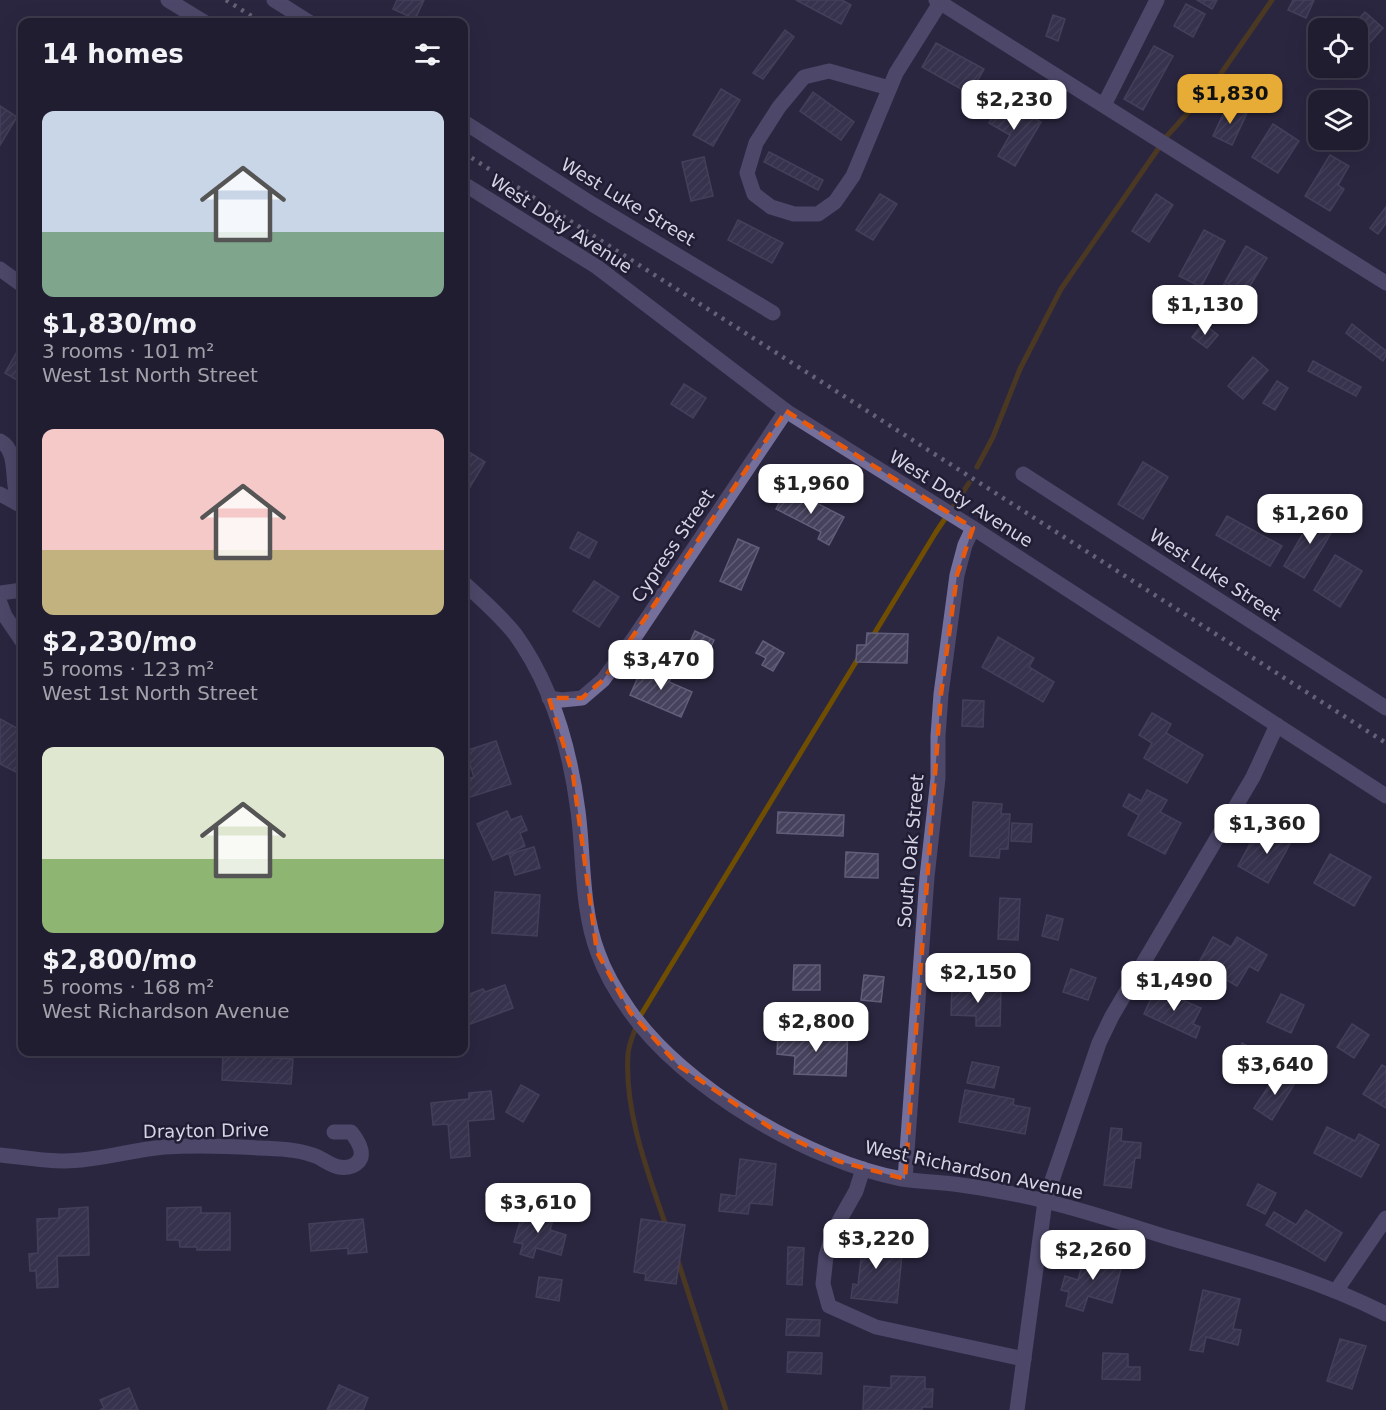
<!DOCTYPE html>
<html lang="en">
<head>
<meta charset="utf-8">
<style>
	:root { --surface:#201d30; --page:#2d2a3c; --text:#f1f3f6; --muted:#a2a2ab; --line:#3d3b4c; --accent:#e7ac36 }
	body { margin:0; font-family:"DejaVu Sans",sans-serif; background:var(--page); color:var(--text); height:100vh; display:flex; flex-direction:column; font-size:22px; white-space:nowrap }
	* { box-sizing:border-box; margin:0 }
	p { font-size:20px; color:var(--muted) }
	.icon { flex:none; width:33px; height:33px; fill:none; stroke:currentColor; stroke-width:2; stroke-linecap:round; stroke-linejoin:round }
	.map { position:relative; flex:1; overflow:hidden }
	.drawer { position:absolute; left:18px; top:18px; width:450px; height:1038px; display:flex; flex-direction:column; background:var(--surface); border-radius:12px; box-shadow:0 6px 24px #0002,0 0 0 2px var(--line) }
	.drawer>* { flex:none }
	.controls { position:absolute; left:1308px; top:18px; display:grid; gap:12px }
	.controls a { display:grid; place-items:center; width:60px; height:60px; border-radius:12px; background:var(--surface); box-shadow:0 6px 24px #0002,0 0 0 2px var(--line); font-size:30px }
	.price { position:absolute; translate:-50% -51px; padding:0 14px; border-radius:12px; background:#fff; color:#222; font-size:20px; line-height:39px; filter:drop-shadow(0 2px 3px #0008) }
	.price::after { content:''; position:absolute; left:50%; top:36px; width:18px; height:14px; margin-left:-9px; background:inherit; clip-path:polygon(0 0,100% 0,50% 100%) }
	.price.on { background:var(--accent); color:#111 }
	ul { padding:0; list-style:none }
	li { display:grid; align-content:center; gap:12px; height:318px; padding:0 24px }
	li span { display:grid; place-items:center; height:186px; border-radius:12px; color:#555 }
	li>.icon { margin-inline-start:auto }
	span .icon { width:108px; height:108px; fill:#fffc; stroke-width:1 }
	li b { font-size:26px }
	h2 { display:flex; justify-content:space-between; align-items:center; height:72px; padding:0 24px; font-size:26px }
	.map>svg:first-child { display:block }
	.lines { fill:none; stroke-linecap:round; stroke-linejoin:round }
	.stream { stroke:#6f4e01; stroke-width:5 }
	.building { fill:url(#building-hatch); stroke:#615e7a; stroke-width:1.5 }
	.minor { stroke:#756f9b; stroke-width:15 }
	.rail { stroke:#aaa8bb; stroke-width:4.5; stroke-dasharray:3 6; stroke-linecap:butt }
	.marked { fill:none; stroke:#e8590c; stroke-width:4.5; stroke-dasharray:12 8; stroke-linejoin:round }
	.labels { text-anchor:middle; stroke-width:5; stroke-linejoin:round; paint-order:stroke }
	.street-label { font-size:18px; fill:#d5d4e4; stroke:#211d35 }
</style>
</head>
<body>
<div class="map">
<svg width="1386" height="1410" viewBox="0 0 1386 1410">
	<defs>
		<pattern id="building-hatch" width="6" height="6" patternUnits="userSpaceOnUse" patternTransform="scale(1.5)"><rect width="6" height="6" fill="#46425d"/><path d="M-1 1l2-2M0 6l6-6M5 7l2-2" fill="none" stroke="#605c74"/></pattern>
	</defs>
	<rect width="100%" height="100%" fill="#2b2740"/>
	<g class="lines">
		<g class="stream">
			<path d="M977,467L993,437L1020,369L1061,289L1167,136L1213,85L1272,0"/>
			<path d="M871,639L936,532L969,483"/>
			<path d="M666,1226C648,1173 624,1111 628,1054C629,1042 636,1029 639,1018L859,657"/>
			<path d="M677,1258L726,1410"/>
		</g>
	</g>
	<g class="building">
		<path d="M397,0H424L415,19L393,9Z"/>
		<path d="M796,0H842L851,5L841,24Z"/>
		<path d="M1197,0H1217L1212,9Z"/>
		<path d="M1293,0H1314L1306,18L1288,10Z"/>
		<path d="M1186,4L1205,14L1193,37L1174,26Z"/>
		<path d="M1365,12L1383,28L1363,50L1358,45V28H1350Z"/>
		<path d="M1053,15L1065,19L1058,41L1046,36Z"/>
		<path d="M785,30L794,37L763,79L753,73Z"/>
		<path d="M936,43L984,69L970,94L922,67Z"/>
		<path d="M1154,46L1173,56L1143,110L1124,99Z"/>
		<path d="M721,89L740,100L713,146L693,135Z"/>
		<path d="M813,92L854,122L841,140L800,111Z"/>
		<path d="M1003,100L1041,122L1015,166L998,156L1010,135L989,123Z"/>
		<path d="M1228,104L1247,113L1232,145L1213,136Z"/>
		<path d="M0,106L17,117L0,145Z"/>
		<path d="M1273,124L1299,141L1278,173L1252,157Z"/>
		<path d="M769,152L823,180L818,190L764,162Z"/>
		<path d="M1330,155L1349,166L1338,185L1344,189L1330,211L1305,196Z"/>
		<path d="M704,157L713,196L691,201L682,162Z"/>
		<path d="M880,194L897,204L873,240L856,230Z"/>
		<path d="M1156,194L1173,205L1149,242L1132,231Z"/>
		<path d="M1386,207V223L1378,234L1370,228Z"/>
		<path d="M738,220L783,243L772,263L728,240Z"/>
		<path d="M1204,230L1225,241L1201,287L1179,276Z"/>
		<path d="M1246,246L1267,258L1245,294L1225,282Z"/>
		<path d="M1224,284L1243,294L1239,301L1220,291Z"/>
		<path d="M1190,303L1202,311L1193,324L1181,316Z"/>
		<path d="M1203,323L1218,335L1207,348L1192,337Z"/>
		<path d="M1352,324L1386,351V356L1383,361L1346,333Z"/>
		<path d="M18,350L22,352V383L5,373Z"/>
		<path d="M1253,357L1268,370L1243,399L1228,386Z"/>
		<path d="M1313,361L1361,387L1356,396L1308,371Z"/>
		<path d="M1277,381L1288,388L1275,410L1263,403Z"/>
		<path d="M684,384L706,398L693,418L671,404Z"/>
		<path d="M464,449L485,462L464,497Z"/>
		<path d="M1143,462L1168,477L1143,519L1118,504Z"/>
		<path d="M787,488L844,517L829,545L818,539L821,532L776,509Z"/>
		<path d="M1315,513L1336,525L1304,578L1284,566Z"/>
		<path d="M1227,516L1282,546L1270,566L1216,535Z"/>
		<path d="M578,532L597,542L589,558L570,548Z"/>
		<path d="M738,539L759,548L741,590L720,581Z"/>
		<path d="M1335,555L1362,571L1340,607L1314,590Z"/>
		<path d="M594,581L619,597L599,627L573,611Z"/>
		<path d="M695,631L714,640L708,653L689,644Z"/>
		<path d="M867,633L908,634L907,663L856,662L857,645H866Z"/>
		<path d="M998,637L1034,658L1029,667L1054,682L1043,702L982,667Z"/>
		<path d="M763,641L784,653L773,671L762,665L766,658L756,653Z"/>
		<path d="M644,664L672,676L669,682L692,692L681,717L630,695Z"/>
		<path d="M963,700L984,701L983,727L962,726Z"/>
		<path d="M1152,713L1171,724L1166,733L1203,755L1187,783L1144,758L1152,743L1139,735Z"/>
		<path d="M0,719L22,731V759L16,772L0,764Z"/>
		<path d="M496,741L511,784L467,798L464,780L474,777L465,751Z"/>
		<path d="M1147,790L1167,800L1160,812L1181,823L1165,854L1128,835L1139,815L1123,806L1129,794L1141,801Z"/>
		<path d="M973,802L1002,804L1001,814H1010L1008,849H1000L999,858L970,856Z"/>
		<path d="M507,811L511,820L521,816L527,830L520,833L525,846L493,860L477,824Z"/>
		<path d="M778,812L844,815L843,836L777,833Z"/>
		<path d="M1012,823L1032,824L1031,842L1011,841Z"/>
		<path d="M1278,825L1295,835L1268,883L1238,866L1252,840L1265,847Z"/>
		<path d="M534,847L540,868L515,875L509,854Z"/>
		<path d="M846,852L878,854V878L845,877Z"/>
		<path d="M1330,854L1371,877L1354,906L1314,883Z"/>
		<path d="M495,892L540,895L537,936L492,933Z"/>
		<path d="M1000,898L1020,899L1018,940L998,939Z"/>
		<path d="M1047,915L1063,919L1058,940L1042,936Z"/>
		<path d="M1213,937L1231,947L1237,937L1267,955L1258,971L1249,966L1237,986L1198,964Z"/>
		<path d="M794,965H820V990H793Z"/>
		<path d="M1071,969L1096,978L1088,1000L1063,992Z"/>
		<path d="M864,975L884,977L881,1002L861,1000Z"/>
		<path d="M969,982H983V988H1001L1000,1026H976V1016L951,1015L952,987L969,988Z"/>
		<path d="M505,985L513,1008L465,1026L464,1022V996L483,989L485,992Z"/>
		<path d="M1156,988L1201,1008L1193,1024L1200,1027L1196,1038L1144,1014Z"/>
		<path d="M1281,994L1304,1005L1291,1033L1267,1022Z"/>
		<path d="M1352,1024L1369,1035L1354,1058L1337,1047Z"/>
		<path d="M836,1030L848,1031L846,1076L794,1074L795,1056L777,1054L778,1033L836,1036Z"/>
		<path d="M1242,1043L1259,1052L1253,1064L1236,1055Z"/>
		<path d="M223,1052L263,1055V1052H275V1058L293,1059L291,1084L222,1080Z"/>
		<path d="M972,1062L999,1067L994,1088L967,1083Z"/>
		<path d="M1382,1065L1386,1067V1108L1363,1094Z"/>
		<path d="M1278,1072L1295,1083L1272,1120L1254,1108Z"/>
		<path d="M521,1085L539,1095L523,1122L506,1112Z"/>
		<path d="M965,1090L1014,1099L1013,1105L1030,1108L1025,1134L959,1122Z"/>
		<path d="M491,1091L494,1119L468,1121L470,1156L451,1158L448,1124L433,1125L431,1103L469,1099V1093Z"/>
		<path d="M1327,1127L1355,1141L1359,1134L1379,1145L1361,1177L1314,1153Z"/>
		<path d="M1111,1128L1122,1129L1121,1141L1141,1143L1140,1158H1135L1131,1188L1104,1185Z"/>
		<path d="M740,1159L776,1164L772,1205L750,1203L748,1214L719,1211L721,1194L736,1196Z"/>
		<path d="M1258,1184L1276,1193L1265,1214L1247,1205Z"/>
		<path d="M88,1207L89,1255L57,1256L58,1287L37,1288L36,1271H30L29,1254L38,1253L37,1219L59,1218V1209Z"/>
		<path d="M201,1207V1213H230V1250H197V1247H180L179,1240H167V1208Z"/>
		<path d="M524,1208L554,1217L550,1230L566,1235L561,1255L536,1248L533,1258L520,1254L523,1244L514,1242Z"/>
		<path d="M1306,1210L1342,1233L1325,1261L1266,1225L1274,1212L1296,1225Z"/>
		<path d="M363,1219L367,1252L348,1254V1248L311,1251L309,1224Z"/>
		<path d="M641,1219L685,1225L676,1284L645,1280L646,1274L634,1272Z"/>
		<path d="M841,1235L864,1238L863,1242L903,1246L897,1303L851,1298L853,1284L858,1285L862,1250L839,1248Z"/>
		<path d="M788,1247L804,1248L802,1285L787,1284Z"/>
		<path d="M1086,1251L1123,1261L1112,1303L1088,1296L1083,1311L1066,1306L1069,1292L1061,1290L1065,1276L1078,1280Z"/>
		<path d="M539,1277L562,1280L559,1301L536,1297Z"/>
		<path d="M1203,1290L1240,1299L1233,1329L1241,1330L1238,1345L1206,1337L1203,1352L1190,1350Z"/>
		<path d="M787,1319L820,1320L819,1336L786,1335Z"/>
		<path d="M1340,1339L1366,1346L1352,1389L1327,1381Z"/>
		<path d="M788,1352L822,1353L821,1374L787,1372Z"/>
		<path d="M1103,1353L1128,1354V1367H1140V1380L1102,1379Z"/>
		<path d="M891,1376L925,1377V1389H933L932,1407H922V1410H863L864,1386L891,1388Z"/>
		<path d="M339,1385L368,1398L363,1410H327Z"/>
		<path d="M129,1388L138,1410H100L104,1408L100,1400Z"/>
	</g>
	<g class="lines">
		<g class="minor">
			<path d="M168,0L204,22"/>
			<path d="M274,0L309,22"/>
			<path d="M936,0L1386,283"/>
			<path d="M889,88L829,71L804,77L779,107L756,143L747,173L754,194L771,207L794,214H818L835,202L853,176L896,73L940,3"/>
			<path d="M1104,105L1157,0"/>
			<path d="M464,122L592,204L773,313"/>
			<path d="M464,184L597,267L786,411L973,528L1386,796"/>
			<path d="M0,269L22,285"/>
			<path d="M0,441C17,450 12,475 16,491C17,496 20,500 22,505"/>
			<path d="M1023,474L1386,708"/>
			<path d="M0,494L22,506"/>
			<path d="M464,583C481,599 500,615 515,634C552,685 570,749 578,811C584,857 581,909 598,953C605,973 617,993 629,1010C683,1088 810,1162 902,1179C922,1182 942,1182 961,1185C989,1189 1017,1194 1045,1201C1087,1211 1128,1225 1170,1238C1243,1259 1317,1279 1386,1314"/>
			<path d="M0,593L22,590"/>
			<path d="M0,603L5,616L22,641"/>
			<path d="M549,698L562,700L582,698L603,680L634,638L786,411"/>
			<path d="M0,1155C21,1157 43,1161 64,1161C98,1161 130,1150 164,1147C195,1145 228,1146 260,1148C279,1149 300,1149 318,1157C329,1163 339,1171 352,1166C369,1158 359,1142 351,1132H334"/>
			<path d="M863,1169L856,1191L834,1230L826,1256L823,1284L829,1306L876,1327L1024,1359"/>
			<path d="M905,1179L927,877L938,778V736L941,694L957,575L965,545L973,528"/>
			<path d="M1336,1291L1386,1218"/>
			<path d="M1017,1410L1045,1201L1099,1043L1112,1016L1253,777L1277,725"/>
		</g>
		<g class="rail">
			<path d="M226,0L261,22"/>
			<path d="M464,153L1386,743"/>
		</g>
	</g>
	<path d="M0 0H1386V1410H0ZM786,411L973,528L957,575L941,694L905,1179L838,1161L771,1128L679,1066L630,1012L597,952L573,775L549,698H582L603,680Z" fill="#2b2740" fill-opacity=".55" fill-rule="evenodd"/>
	<path class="marked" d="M786,411L973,528L957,575L941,694L905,1179L838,1161L771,1128L679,1066L630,1012L597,952L573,775L549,698H582L603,680Z"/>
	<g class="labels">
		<g class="street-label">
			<text transform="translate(628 202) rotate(31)" y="6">West Luke Street</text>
			<text transform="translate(561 224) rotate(33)" y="6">West Doty Avenue</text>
			<text transform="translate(961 499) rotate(32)" y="6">West Doty Avenue</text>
			<text transform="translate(673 546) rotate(-56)" y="6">Cypress Street</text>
			<text transform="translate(1215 575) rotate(33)" y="6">West Luke Street</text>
			<text transform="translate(911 851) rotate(-85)" y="6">South Oak Street</text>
			<text transform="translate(206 1131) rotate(-1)" y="6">Drayton Drive</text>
			<text transform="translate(974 1170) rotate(12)" y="6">West Richardson Avenue</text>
		</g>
	</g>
</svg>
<div class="controls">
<a><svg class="icon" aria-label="locate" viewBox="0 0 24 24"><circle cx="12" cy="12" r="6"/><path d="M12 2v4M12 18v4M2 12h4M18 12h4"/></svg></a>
<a><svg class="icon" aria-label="layers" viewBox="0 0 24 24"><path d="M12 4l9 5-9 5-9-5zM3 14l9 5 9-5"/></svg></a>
</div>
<b class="price on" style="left:1230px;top:125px">$1,830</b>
<b class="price" style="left:1014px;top:131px">$2,230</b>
<b class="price" style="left:1205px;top:336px">$1,130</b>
<b class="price" style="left:811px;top:515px">$1,960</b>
<b class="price" style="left:1310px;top:545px">$1,260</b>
<b class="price" style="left:661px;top:691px">$3,470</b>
<b class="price" style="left:1267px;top:855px">$1,360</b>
<b class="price" style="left:978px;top:1004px">$2,150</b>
<b class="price" style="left:1174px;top:1012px">$1,490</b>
<b class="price" style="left:816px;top:1053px">$2,800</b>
<b class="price" style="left:1275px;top:1096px">$3,640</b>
<b class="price" style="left:538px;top:1234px">$3,610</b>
<b class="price" style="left:876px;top:1270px">$3,220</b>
<b class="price" style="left:1093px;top:1281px">$2,260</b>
<section class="drawer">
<h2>14 homes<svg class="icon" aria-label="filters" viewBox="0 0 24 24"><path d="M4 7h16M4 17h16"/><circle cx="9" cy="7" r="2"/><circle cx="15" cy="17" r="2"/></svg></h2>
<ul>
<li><span style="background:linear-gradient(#c9d6e8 65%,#7fa58c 0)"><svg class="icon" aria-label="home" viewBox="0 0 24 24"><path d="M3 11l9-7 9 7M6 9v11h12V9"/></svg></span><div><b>$1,830/mo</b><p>3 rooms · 101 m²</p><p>West 1st North Street</p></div></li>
<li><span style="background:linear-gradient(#f6c9c9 65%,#c2b280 0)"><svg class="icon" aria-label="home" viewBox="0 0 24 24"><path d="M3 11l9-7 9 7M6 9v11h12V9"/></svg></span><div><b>$2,230/mo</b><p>5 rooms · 123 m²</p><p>West 1st North Street</p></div></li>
<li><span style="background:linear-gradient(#dfe7d0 60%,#8fb573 0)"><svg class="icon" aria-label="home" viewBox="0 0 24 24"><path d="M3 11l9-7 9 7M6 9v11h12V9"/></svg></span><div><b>$2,800/mo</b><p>5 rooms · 168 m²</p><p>West Richardson Avenue</p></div></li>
</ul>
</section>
</div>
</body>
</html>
